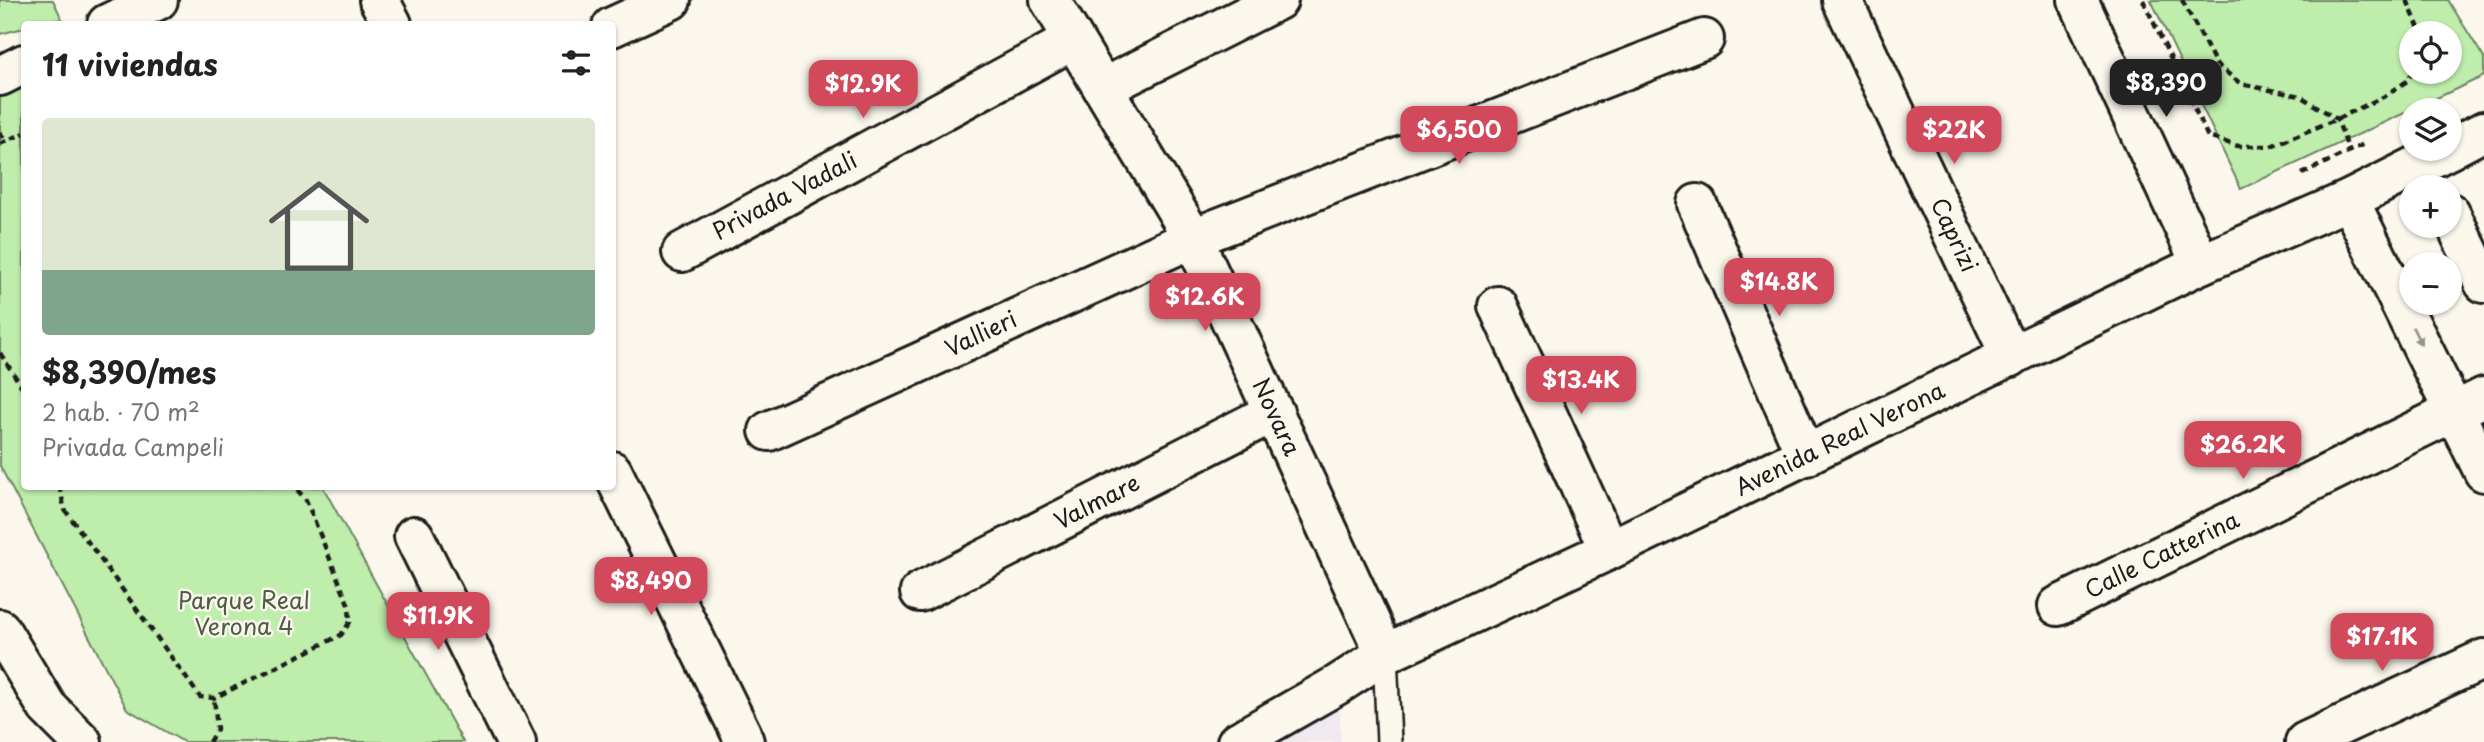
<!DOCTYPE html>
<html lang="es">
<head>
<meta charset="utf-8">
<style>
	:root { --surface:#fff; --page:#f2f2f2; --text:#222; --muted:#767676; --accent:#d1495b }
	body { margin:0; font-family:"Playpen Sans",sans-serif; background:var(--page); color:var(--text); height:100vh; display:flex; flex-direction:column; font-size:26px; white-space:nowrap }
	* { box-sizing:border-box; margin:0 }
	p { font-size:23px; color:var(--muted) }
	.icon { flex:none; width:38px; height:38px; fill:none; stroke:currentColor; stroke-width:2; stroke-linecap:round; stroke-linejoin:round }
	.map { position:relative; flex:1; overflow:hidden }
	.side { position:absolute; left:21px; top:21px; width:595px; height:469px; display:flex; flex-direction:column; background:var(--surface); border-radius:7px; box-shadow:0 2px 5px #0004 }
	.side>* { flex:none }
	.tools { position:absolute; left:2399px; top:21px; display:grid; gap:14px }
	.tools a { display:grid; place-items:center; width:63px; height:63px; border-radius:50%; background:var(--surface); box-shadow:0 2px 5px #0004; font-size:35px }
	.price { position:absolute; translate:-50% -60px; padding:0 16px; border-radius:14px; background:var(--accent); color:#fff; font-size:23px; line-height:46px; filter:drop-shadow(0 2px 4px #0008) }
	.price::after { content:''; position:absolute; left:50%; top:42px; width:21px; height:16px; margin-left:-10px; background:inherit; clip-path:polygon(0 0,100% 0,50% 100%) }
	.price.current { background:#222; color:#fff }
	ul { padding:0; list-style:none }
	li { display:grid; align-content:center; gap:14px; height:371px; padding:0 21px }
	li span { display:grid; place-items:center; height:217px; border-radius:7px; color:#555 }
	li>.icon { margin-inline-start:auto }
	span .icon { width:126px; height:126px; fill:#fffc; stroke-width:1 }
	li b { font-size:30px }
	h2 { display:flex; justify-content:space-between; align-items:center; height:84px; padding:0 21px; font-size:30px }
	.map>svg:first-child { display:block }
	.built { fill:#f1e9f0 }
	.green { fill:#beedac; stroke:#6d8464; stroke-width:2; fill-rule:evenodd }
	.lines { fill:none; stroke-linecap:round; stroke-linejoin:round }
	.service-casing { stroke:#1c1c1c; stroke-width:28 }
	.minor-casing { stroke:#1c1c1c; stroke-width:44 }
	.path { stroke:#1c1c1c; stroke-width:4.5; stroke-dasharray:7 5; stroke-linecap:butt }
	.service { stroke:#fbf7ec; stroke-width:23 }
	.minor { stroke:#fbf7ec; stroke-width:38 }
	.oneway { fill:#97948e }
	.labels { text-anchor:middle; stroke-width:5; stroke-linejoin:round; paint-order:stroke }
	.street-label { font-size:23px; fill:#1c1c1c; stroke:#fbf7ec }
	.park-label { font-size:23px; fill:#4d5b47; stroke:#fbf7ec }
</style>
</head>
<body>
<div class="map">
<svg width="2484" height="742" viewBox="0 0 2484 742">
	<rect width="100%" height="100%" fill="#fbf7ec"/>
	<filter id="ink" filterUnits="userSpaceOnUse"><feTurbulence type="fractalNoise" baseFrequency=".0143" numOctaves="2"/><feDisplacementMap in="SourceGraphic" scale="14" xChannelSelector="R" yChannelSelector="G"/><feConvolveMatrix kernelMatrix="1 2 1 2 8 2 1 2 1" color-interpolation-filters="sRGB"/></filter>
	<g filter="url(#ink)">
		<path class="built" d="M1339,693L1341,742H1260Z"/>
		<g class="green">
			<path d="M0,0H53L62,19L39,24H24V28L0,34Z"/>
			<path d="M2151,0H2448L2484,58V76L2241,189ZM2412,33H2450V72H2412Z"/>
			<path d="M24,73V486L323,487L463,742H184L127,709L0,466V85Z"/>
		</g>
		<g class="lines">
			<defs>
				<path id="service" d="M1385,654L1389,742"/>
				<g id="minor">
					<path d="M379,0L392,24"/>
					<path d="M1050,0L1193,238L1385,654"/>
					<path d="M1842,0L2011,357"/>
					<path d="M2078,0L2201,264"/>
					<path d="M107,24L158,0"/>
					<path d="M612,27L671,0"/>
					<path d="M0,76L24,64"/>
					<path d="M1103,88L1278,0"/>
					<path d="M2450,149L2484,131"/>
					<path d="M2349,200L2484,472"/>
					<path d="M1697,204L1806,456"/>
					<path d="M2450,213L2484,283"/>
					<path d="M682,252L1073,40"/>
					<path d="M1498,306L1609,550"/>
					<path d="M769,431L1193,238L1704,39"/>
					<path d="M612,471L741,733L744,742"/>
					<path d="M414,536L516,742"/>
					<path d="M920,592L1274,412"/>
					<path d="M2058,606L2484,397"/>
					<path d="M0,629L47,707L82,742"/>
					<path d="M1237,742L1337,685L1385,654L1609,550L2201,264L2349,200L2450,149"/>
					<path d="M2305,742L2484,659"/>
				</g>
			</defs>
			<use href="#service" class="service-casing"/>
			<use href="#minor" class="minor-casing"/>
			<g class="path">
				<path d="M2143,0L2208,137L2238,146H2271L2337,119L2385,96L2407,81L2413,72"/>
				<path d="M2182,0L2216,64L2241,84L2300,96L2337,119L2349,151"/>
				<path d="M2407,0L2421,33"/>
				<path d="M0,132L5,141"/>
				<path d="M0,144L24,133"/>
				<path d="M2302,174L2366,143"/>
				<path d="M0,353L24,390"/>
				<path d="M59,486L65,510L200,697L214,698L341,635L350,622L349,606L306,500L294,486"/>
				<path d="M209,742L217,729L214,698"/>
			</g>
			<use href="#service" class="service"/>
			<use href="#minor" class="minor"/>
		</g>
		<defs><path id="oneway-solid" d="M-6-.8H1V-3.2L6.5 0L1 3.2V.8H-6Z" transform="scale(1.75)"/></defs>
		<use class="oneway" href="#oneway-solid" transform="translate(2417 336) rotate(63)"/>
	</g>
	<g class="labels">
		<g class="street-label">
			<text transform="translate(785 196) rotate(-28)" y="8">Privada Vadali</text>
			<text transform="translate(1954 235) rotate(65)" y="8">Caprizi</text>
			<text transform="translate(981 334) rotate(-25)" y="8">Vallieri</text>
			<text transform="translate(1276 417) rotate(65)" y="8">Novara</text>
			<text transform="translate(1840 439) rotate(-26)" y="8">Avenida Real Verona</text>
			<text transform="translate(1097 502) rotate(-27)" y="8">Valmare</text>
			<text transform="translate(2162 555) rotate(-26)" y="8">Calle Catterina</text>
		</g>
		<g class="park-label">
			<text x="244" y="609">Parque Real<tspan x="244" dy="26">Verona 4</tspan></text>
		</g>
	</g>
</svg>
<div class="tools">
<a><svg class="icon" aria-label="locate" viewBox="0 0 24 24"><circle cx="12" cy="12" r="6"/><path d="M12 2v4M12 18v4M2 12h4M18 12h4"/></svg></a>
<a><svg class="icon" aria-label="layers" viewBox="0 0 24 24"><path d="M12 4l9 5-9 5-9-5zM3 14l9 5 9-5"/></svg></a>
<a>+</a>
<a>−</a>
</div>
<b class="price current" style="left:2166px;top:119px">$8,390</b>
<b class="price" style="left:863px;top:120px">$12.9K</b>
<b class="price" style="left:1459px;top:166px">$6,500</b>
<b class="price" style="left:1954px;top:166px">$22K</b>
<b class="price" style="left:1779px;top:318px">$14.8K</b>
<b class="price" style="left:1205px;top:333px">$12.6K</b>
<b class="price" style="left:1581px;top:416px">$13.4K</b>
<b class="price" style="left:2243px;top:481px">$26.2K</b>
<b class="price" style="left:651px;top:617px">$8,490</b>
<b class="price" style="left:438px;top:652px">$11.9K</b>
<b class="price" style="left:2382px;top:673px">$17.1K</b>
<section class="side">
<h2>11 viviendas<svg class="icon" aria-label="filters" viewBox="0 0 24 24"><path d="M4 7h16M4 17h16"/><circle cx="9" cy="7" r="2"/><circle cx="15" cy="17" r="2"/></svg></h2>
<ul>
<li><span style="background:linear-gradient(#dfe7d0 70%,#7fa58c 0)"><svg class="icon" aria-label="home" viewBox="0 0 24 24"><path d="M3 11l9-7 9 7M6 9v11h12V9"/></svg></span><div><b>$8,390/mes</b><p>2 hab. · 70 m²</p><p>Privada Campeli</p></div></li>
</ul>
</section>
</div>
</body>
</html>
